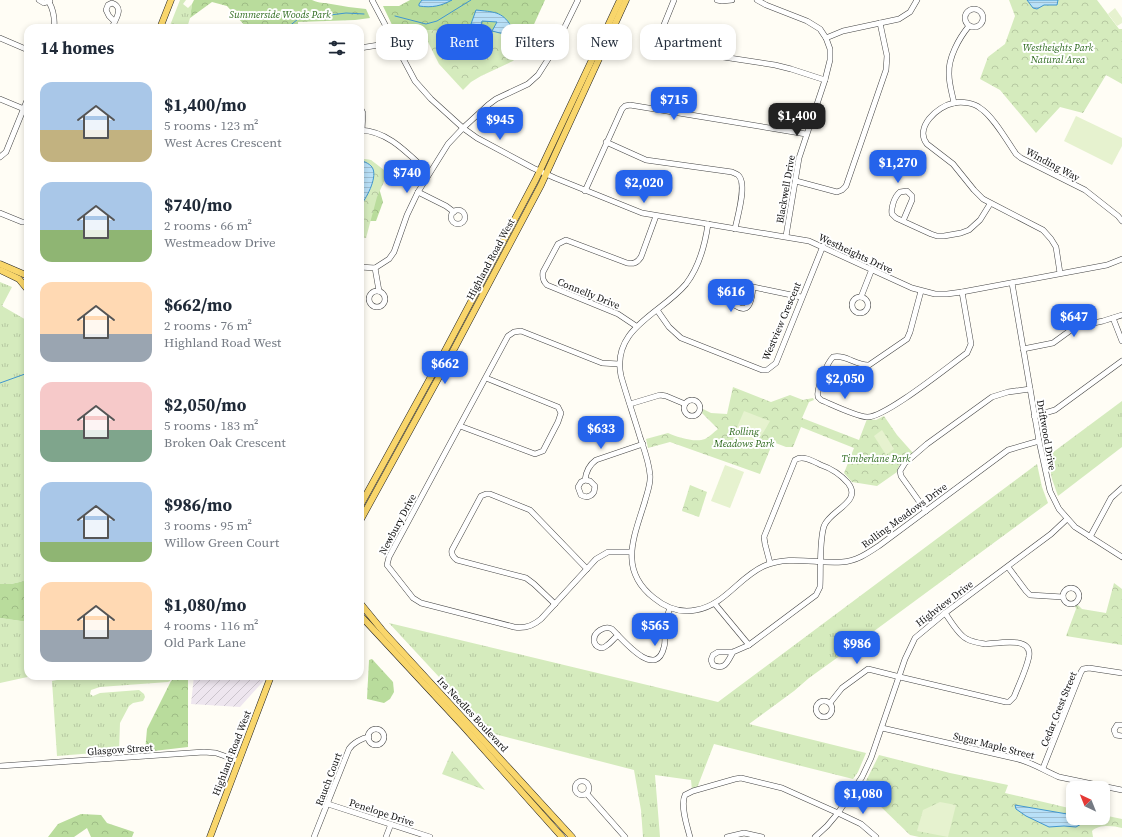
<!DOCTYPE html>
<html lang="en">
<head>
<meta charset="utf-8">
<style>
	:root { --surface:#fff; --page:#f2f2f3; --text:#1f2937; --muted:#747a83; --accent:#2563eb }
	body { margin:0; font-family:"Source Serif 4",serif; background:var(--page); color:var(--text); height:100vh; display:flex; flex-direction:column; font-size:15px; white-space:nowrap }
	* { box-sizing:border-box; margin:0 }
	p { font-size:13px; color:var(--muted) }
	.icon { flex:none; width:22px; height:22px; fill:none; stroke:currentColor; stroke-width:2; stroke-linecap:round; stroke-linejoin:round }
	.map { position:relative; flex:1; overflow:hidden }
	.details { position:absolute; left:24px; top:24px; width:340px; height:656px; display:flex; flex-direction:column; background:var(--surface); border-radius:12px; box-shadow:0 2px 6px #0003 }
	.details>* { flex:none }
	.guide { position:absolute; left:376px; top:24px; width:380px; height:36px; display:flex; gap:8px }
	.needle { width:26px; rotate:317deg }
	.tools { position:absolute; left:1066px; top:781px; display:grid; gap:8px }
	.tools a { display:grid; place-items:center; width:44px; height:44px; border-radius:8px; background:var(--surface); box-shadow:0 2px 6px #0003; font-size:20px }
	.price { position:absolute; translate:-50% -34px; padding:0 9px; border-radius:8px; background:var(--accent); color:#fff; font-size:13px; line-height:26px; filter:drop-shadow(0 1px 2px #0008) }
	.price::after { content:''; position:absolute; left:50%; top:24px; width:12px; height:9px; margin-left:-6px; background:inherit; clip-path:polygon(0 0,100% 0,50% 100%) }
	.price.active { background:#222; color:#fff }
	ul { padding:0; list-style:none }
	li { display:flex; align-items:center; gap:12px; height:100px; padding:0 16px }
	li span { display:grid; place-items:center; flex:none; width:112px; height:80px; border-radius:12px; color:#555 }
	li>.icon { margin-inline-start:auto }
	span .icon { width:48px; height:48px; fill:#fffc; stroke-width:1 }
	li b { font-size:17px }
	h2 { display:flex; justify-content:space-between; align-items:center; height:48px; padding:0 16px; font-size:17px }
	.tag { padding:0 14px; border-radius:12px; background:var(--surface); box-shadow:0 2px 6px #0003; font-size:14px; line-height:36px }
	.tag.active { background:var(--accent); color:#fff }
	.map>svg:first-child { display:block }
	.industrial { fill:url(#industrial-furrows) }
	.grass { fill:url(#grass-tufts) }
	.forest { fill:url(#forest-crowns) }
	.park { fill:url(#park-crowns) }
	.pitch { fill:#e6f2cf }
	.water { fill:url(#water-rules); stroke:#3f96cf }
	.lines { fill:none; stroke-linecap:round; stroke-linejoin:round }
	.stream { stroke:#3f96cf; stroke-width:1 }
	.minor-casing { stroke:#444; stroke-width:6 }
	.major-casing { stroke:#222; stroke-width:7 }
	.minor { stroke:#fff; stroke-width:5 }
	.major { stroke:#f9d66b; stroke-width:6 }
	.labels { text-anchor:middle; stroke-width:4; stroke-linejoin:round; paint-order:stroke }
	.park-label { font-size:10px; font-style:italic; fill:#2f6b1f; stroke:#fff }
	.street-label { font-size:10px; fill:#111; stroke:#fff }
</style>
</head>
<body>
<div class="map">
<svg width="1122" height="837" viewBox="0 0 1122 837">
	<defs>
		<pattern id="industrial-furrows" width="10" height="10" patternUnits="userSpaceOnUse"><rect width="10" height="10" fill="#eee6ef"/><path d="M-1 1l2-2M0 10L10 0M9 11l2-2" fill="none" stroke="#cbc4cc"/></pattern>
		<pattern id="grass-tufts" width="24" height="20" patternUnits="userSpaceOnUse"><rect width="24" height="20" fill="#d5ebbd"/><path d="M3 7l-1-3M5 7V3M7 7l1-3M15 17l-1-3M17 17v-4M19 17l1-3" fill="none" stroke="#b6c8a1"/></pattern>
		<pattern id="forest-crowns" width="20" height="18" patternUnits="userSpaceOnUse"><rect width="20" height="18" fill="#b9dc9c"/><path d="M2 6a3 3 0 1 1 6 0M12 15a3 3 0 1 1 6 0" fill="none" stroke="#9ebc85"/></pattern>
		<pattern id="park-crowns" width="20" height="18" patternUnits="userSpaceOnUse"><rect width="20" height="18" fill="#d5ebbd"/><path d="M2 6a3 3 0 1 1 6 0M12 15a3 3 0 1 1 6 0" fill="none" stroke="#b6c8a1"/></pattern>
		<pattern id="water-rules" width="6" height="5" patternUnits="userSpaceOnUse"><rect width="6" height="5" fill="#b9e0f7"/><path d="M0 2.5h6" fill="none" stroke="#9ebfd3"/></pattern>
	</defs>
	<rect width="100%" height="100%" fill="#fffdf5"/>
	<path class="industrial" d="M194,676H268L240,707L191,704Z"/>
	<g class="grass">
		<path d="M180,0H186L183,4L188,8L192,4L190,18L187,28H169Z"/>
		<path d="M0,282L12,287L2,306L28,321V580L11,584H0Z"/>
		<path d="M1122,401V447L1058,496L1052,479L1048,456Z"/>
		<path d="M1037,464L1042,487L1048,503L866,637L809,678L794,691L749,724L866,753L858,772L853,779L714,744L697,788L692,790L691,780L655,775L660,837H643L641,810L634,770L491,733L389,623L718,702Z"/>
		<path d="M0,618L28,622V676H32L0,683Z"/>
		<path d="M77,676H172L170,681L168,682L100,687L91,690L90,694L93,696L100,693L139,690L144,694L145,697L143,701L133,703L129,706L120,723L119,751L57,756L52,681Z"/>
	</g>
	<g class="forest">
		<path d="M194,0H312C321,4 322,2 331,4C343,6 354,8 366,9L370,18L355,20L298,22V28H247L227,6L212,2L190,18L192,4Z"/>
		<path d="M410,0H545L530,33L394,29L383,6H399Z"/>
		<path d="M360,159L371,160L383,202L376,221H360Z"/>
		<path d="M28,580V622L0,618V584H11Z"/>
		<path d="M372,659L393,682L394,692L390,699L384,703L367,699L369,660Z"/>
		<path d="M177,676H188V747L145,752L147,729L171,681Z"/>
		<path d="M81,814L101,815L107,823L134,832L132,837H91L87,828L74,837H48L58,824Z"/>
	</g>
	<g class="park">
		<path d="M1009,0H1097L1119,29H1122V84L1106,75L1083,113L1060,107L1036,133L1000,90L980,79L988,57L1005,44L1015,16Z"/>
		<path d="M394,29L530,33L521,52L513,61L481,76L471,82L463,90L439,64L426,38L418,42L401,41Z"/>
		<path d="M360,159L371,160L388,173L377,197L366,238L360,237Z"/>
		<path d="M733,387L771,402L790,395L803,400L813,398L814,400L809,402L802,418L859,440L867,419L876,420L884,416L897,435L913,453L899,466L897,472L877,486L852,482L844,473L854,448L801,427L793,447H786L773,442L760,474L670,442L648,448L646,439L668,433C677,437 695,443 705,439C709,437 714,432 718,429L702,413L703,409L711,413L727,414Z"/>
		<path d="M690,485L707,492L699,517L682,511Z"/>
		<path d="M1114,583L1122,589V645L1066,636L1076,609L1075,606L1078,605L1082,609L1106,613Z"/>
		<path d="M452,751L485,790L442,774Z"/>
		<path d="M879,755L950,773L1008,785L1005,793L1073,809V818H1103V815L1122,819V828C1113,826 1100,824 1092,831L1093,837H919L910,835L877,803L883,791L864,785Z"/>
	</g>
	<g class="pitch">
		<path d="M1115,8L1122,18V23L1117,26L1108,14Z"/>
		<path d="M1076,116L1122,138V146L1112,165L1064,141Z"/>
		<path d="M744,411L770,421C759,441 754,448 732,439Z"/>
		<path d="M882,430L894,449L886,455L874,436Z"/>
		<path d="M725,465L744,472L730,508L711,501Z"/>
		<path d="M940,802L956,805L948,837L917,831L923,810Z"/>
	</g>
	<g class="water">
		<path d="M422,0H452C441,6 432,8 419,6V4Z"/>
		<path d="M1027,0H1058L1057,5H1044L1037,9L1033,8Z"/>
		<path d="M476,10C493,12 502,11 511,26L508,35L492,31L497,22L482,21L481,25L471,24Z"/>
		<path d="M360,160C365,162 371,164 373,169C377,179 366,199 360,206Z"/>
		<path d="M1015,805L1073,815V818H1085L1088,820L1076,827L1064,826L1049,827L1026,816L1016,809Z"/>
	</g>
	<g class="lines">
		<g class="stream">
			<path d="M395,16L426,24L437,21L471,0"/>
			<path d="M287,28L298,19L346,13L364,14"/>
			<path d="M0,383L25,374H28"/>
		</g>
		<defs>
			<g id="minor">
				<path d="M39,0L44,3L50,1"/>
				<path d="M372,0L415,81L431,99L463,128L477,138L533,168L555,178L642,213L809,241L912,288L935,294H947L962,292L1107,265L1122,259"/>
				<path d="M674,0L659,37L661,45L664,48L775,65L791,69L825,80"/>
				<path d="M717,0L722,1L732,0"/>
				<path d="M757,0L766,5L807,21L820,29L826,38L830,49V60L825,80L799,158L786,236"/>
				<path d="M49,2C54,11 55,18 54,28"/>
				<circle cx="974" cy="18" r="9"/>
				<path d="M112,28C115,19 125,8 112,3L108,5L106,10L109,16L114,21"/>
				<path d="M0,38L28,50"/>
				<path d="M826,38L843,31L899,19L910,12L917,0"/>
				<path d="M360,48L385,44L393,40"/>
				<path d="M0,99L24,109"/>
				<path d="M954,103C952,93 949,84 949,74C948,58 959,38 969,26"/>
				<path d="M360,107L363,113L362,130"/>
				<path d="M360,130C389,131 409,155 429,173"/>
				<path d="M606,142L646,160L732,172C734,173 737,174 738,175C748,183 737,218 735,229"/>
				<path d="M0,157L6,152L28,98"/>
				<path d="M796,181L837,192L842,190L846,186L886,70L887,56L880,23"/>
				<path d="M585,191L622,109L625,106L630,105L806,134"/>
				<path d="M418,192L446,206L454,212"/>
				<circle cx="458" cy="217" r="7"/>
				<path d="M0,213L22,222H28"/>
				<path d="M903,221L912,200V196L907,191L900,192C894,197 891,208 892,214L896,218L931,234L937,236H944L961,233L969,230L980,220L990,204"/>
				<path d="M708,224C705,245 699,267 686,284C661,314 611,328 621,376C627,397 634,417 640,437C644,449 649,462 650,475C651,484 647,493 645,501C634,537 618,570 654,598C666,608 681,613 696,610C725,605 739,577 764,566C789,555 816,564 842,562C857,561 868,553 880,545L1008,450L1039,441"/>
				<path d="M360,267L375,268L389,259L394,252L407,215L418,192L448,144L463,128L488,105L496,99L528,84L538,75L552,53L578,0"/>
				<path d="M375,268L379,291"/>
				<path d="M1060,273L1056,247L1051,239L1043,230L983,199L974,190L953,164L927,144C914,128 937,106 954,103C962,101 974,103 980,108C993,116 1007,141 1016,154L1021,158L1085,190L1118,216L1122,221"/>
				<path d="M1012,283L1039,441L1050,491L1059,509L1075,527L1122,557"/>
				<path d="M753,287C752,298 750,315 736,306C734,297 739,293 746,287H753L801,297"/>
				<circle cx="377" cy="299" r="8"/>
				<path d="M921,291L910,332L907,339L869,365C857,366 845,354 833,357C827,363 816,389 818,397L821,400C833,405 855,416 867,417C885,418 950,365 967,353L971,344L962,292"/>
				<circle cx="860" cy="305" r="8"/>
				<path d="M861,297L872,269"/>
				<path d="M657,310L669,327L681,338L762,370H767L776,363L823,246"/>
				<path d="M1113,318L1122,341"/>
				<path d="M636,326L618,314L547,285C543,281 542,278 543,272L558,244L566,240L627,263C634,264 637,263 641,257L656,216"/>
				<path d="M1023,349L1053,343L1075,327L1103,321L1122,315"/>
				<path d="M619,364L602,363L521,331L514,332L508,336L389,557L387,565L413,598L421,603L514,627C525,629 533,626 541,619L596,559L608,552H631"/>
				<circle cx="692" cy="408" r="8"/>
				<path d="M630,404L660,395L666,396L685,404"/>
				<path d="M1034,416L1055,410L1122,361"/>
				<path d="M460,426L535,454L543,451L558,422L561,413L558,407L486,378"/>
				<path d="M585,480L590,481L595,486L594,492C591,497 586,498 581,495L578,487L581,482L585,480C586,472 589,465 596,460L643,444"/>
				<path d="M926,511L901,476L900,471L905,463L927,444L992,397L1008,392L1030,389"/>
				<path d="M1090,537L1111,498L1122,488"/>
				<path d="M1008,567L1026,591L1030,595L1063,597"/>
				<circle cx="1071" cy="596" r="8"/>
				<path d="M555,604L534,584L526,578L457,560C453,557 451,554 452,550L481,496L486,494H490L530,510L587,569"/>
				<path d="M715,604L749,645"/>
				<path d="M618,635C614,638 611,643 606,646C602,650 595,647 594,641C593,632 605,625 612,629C622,639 656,681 664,647C666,641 664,633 665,626C665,620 668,614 670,608"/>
				<path d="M733,652C728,661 725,671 713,665L711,660L713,655L718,652H733L749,645L816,595L820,587C821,570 819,542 824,526C830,510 863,502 848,483C840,474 833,469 821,465C813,461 803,455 795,460L764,537L765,544L770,563"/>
				<circle cx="824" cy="709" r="8"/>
				<path d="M830,703L842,688L868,669L900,677L1006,702H1009L1014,697C1019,684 1027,668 1029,656C1032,635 995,644 985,644C979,643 972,642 967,639C959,636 950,620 945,613"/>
				<path d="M1122,725H1117L1114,730L1116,735L1122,736"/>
				<path d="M882,728L1018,759C1033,763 1045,771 1059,777L1122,790"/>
				<circle cx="376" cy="737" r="8"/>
				<path d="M0,766L204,752L216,753L239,761"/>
				<path d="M1043,768L1081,672L1083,669L1089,668L1122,673"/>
				<circle cx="582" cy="788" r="7"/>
				<path d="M587,794L625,837"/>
				<path d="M328,804L430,837"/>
				<path d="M314,837L349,749C353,743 362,738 369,737"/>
				<path d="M386,837L391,824"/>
				<path d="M690,837C687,826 680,805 685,795L693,791L735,779L741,778L782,788L838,813L861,824L876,837"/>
				<path d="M727,837L744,833L762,837"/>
				<path d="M815,837L827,826L838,813L862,777L871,758L905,659L915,638L945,613L1051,534L1067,519"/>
			</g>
			<g id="major">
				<path d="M160,28L171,0"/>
				<path d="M0,264L28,276"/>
				<path d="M0,270L19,279L28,290"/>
				<path d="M360,506L438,364L536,179L620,0"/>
				<path d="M360,521L444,368L541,185L626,0"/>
				<path d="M360,603L382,630L572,837"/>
				<path d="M360,615L463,726L562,837"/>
				<path d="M210,837L271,676"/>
			</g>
		</defs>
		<use href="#minor" class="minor-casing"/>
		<use href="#major" class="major-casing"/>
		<use href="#minor" class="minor"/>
		<use href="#major" class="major"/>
	</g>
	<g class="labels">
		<g class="park-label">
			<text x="280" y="18">Summerside Woods Park</text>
			<text x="1058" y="51">Westheights Park<tspan x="1058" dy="12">Natural Area</tspan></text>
			<text x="744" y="435">Rolling<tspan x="744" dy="12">Meadows Park</tspan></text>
			<text x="876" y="462">Timberlane Park</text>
		</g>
		<g class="street-label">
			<text transform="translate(1053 164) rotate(28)" y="4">Winding Way</text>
			<text transform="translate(785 189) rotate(-80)" y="4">Blackwell Drive</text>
			<text transform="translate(856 253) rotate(25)" y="4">Westheights Drive</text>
			<text transform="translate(490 259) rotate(-62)" y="4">Highland Road West</text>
			<text transform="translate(589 293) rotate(22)" y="4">Connelly Drive</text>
			<text transform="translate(781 321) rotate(-67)" y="4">Westview Crescent</text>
			<text transform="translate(1047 435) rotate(80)" y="4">Driftwood Drive</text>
			<text transform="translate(904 515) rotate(-36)" y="4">Rolling Meadows Drive</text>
			<text transform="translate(397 524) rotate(-62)" y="4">Newbury Drive</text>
			<text transform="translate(944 603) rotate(-37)" y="4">Highview Drive</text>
			<text transform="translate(1058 709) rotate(-68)" y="4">Cedar Crest Street</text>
			<text transform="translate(473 714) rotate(47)" y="4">Ira Needles Boulevard</text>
			<text transform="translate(994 745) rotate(14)" y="4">Sugar Maple Street</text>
			<text transform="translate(120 749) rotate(-4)" y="4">Glasgow Street</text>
			<text transform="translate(231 753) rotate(-69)" y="4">Highland Road West</text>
			<text transform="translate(328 779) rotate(-69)" y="4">Rauch Court</text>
			<text transform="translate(382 812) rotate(18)" y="4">Penelope Drive</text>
		</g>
	</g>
</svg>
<div class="tools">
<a><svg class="needle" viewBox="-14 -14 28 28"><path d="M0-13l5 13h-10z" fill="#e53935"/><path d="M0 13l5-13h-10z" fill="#747a83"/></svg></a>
</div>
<b class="price" style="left:674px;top:121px">$715</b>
<b class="price active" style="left:797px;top:137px">$1,400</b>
<b class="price" style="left:500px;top:141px">$945</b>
<b class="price" style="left:898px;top:184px">$1,270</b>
<b class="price" style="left:407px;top:194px">$740</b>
<b class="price" style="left:644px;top:204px">$2,020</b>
<b class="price" style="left:731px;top:313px">$616</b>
<b class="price" style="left:1074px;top:338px">$647</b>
<b class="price" style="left:445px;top:385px">$662</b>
<b class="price" style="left:845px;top:400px">$2,050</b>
<b class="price" style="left:601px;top:450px">$633</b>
<b class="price" style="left:655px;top:647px">$565</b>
<b class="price" style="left:857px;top:665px">$986</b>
<b class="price" style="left:863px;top:815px">$1,080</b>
<div class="guide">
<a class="tag">Buy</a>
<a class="tag active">Rent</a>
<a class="tag">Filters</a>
<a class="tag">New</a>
<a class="tag">Apartment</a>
</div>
<section class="details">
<h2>14 homes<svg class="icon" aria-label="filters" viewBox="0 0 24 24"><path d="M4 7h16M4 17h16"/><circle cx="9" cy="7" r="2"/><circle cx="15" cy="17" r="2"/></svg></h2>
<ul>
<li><span style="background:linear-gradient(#a9c7e8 60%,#c2b280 0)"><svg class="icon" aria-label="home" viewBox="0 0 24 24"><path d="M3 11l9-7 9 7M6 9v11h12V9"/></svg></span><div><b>$1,400/mo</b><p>5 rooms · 123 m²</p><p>West Acres Crescent</p></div></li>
<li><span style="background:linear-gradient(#a9c7e8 60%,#8fb573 0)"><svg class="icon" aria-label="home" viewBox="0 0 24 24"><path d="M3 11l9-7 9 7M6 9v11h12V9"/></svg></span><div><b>$740/mo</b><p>2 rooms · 66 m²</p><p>Westmeadow Drive</p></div></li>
<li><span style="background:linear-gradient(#ffd9b3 65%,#9aa5b1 0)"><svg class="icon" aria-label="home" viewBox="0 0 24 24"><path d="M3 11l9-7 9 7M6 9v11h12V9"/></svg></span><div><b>$662/mo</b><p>2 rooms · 76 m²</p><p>Highland Road West</p></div></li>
<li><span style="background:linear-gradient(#f6c9c9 60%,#7fa58c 0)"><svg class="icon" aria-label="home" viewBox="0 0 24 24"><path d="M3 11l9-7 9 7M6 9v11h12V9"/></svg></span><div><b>$2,050/mo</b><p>5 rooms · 183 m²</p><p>Broken Oak Crescent</p></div></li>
<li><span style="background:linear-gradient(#a9c7e8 75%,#8fb573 0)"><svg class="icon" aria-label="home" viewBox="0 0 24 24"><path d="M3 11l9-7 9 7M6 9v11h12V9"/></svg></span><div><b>$986/mo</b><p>3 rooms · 95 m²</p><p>Willow Green Court</p></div></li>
<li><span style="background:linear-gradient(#ffd9b3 60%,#9aa5b1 0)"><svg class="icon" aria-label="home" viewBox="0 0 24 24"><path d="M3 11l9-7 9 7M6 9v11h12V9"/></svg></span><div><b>$1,080/mo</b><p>4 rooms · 116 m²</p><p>Old Park Lane</p></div></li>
</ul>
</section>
</div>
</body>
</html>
